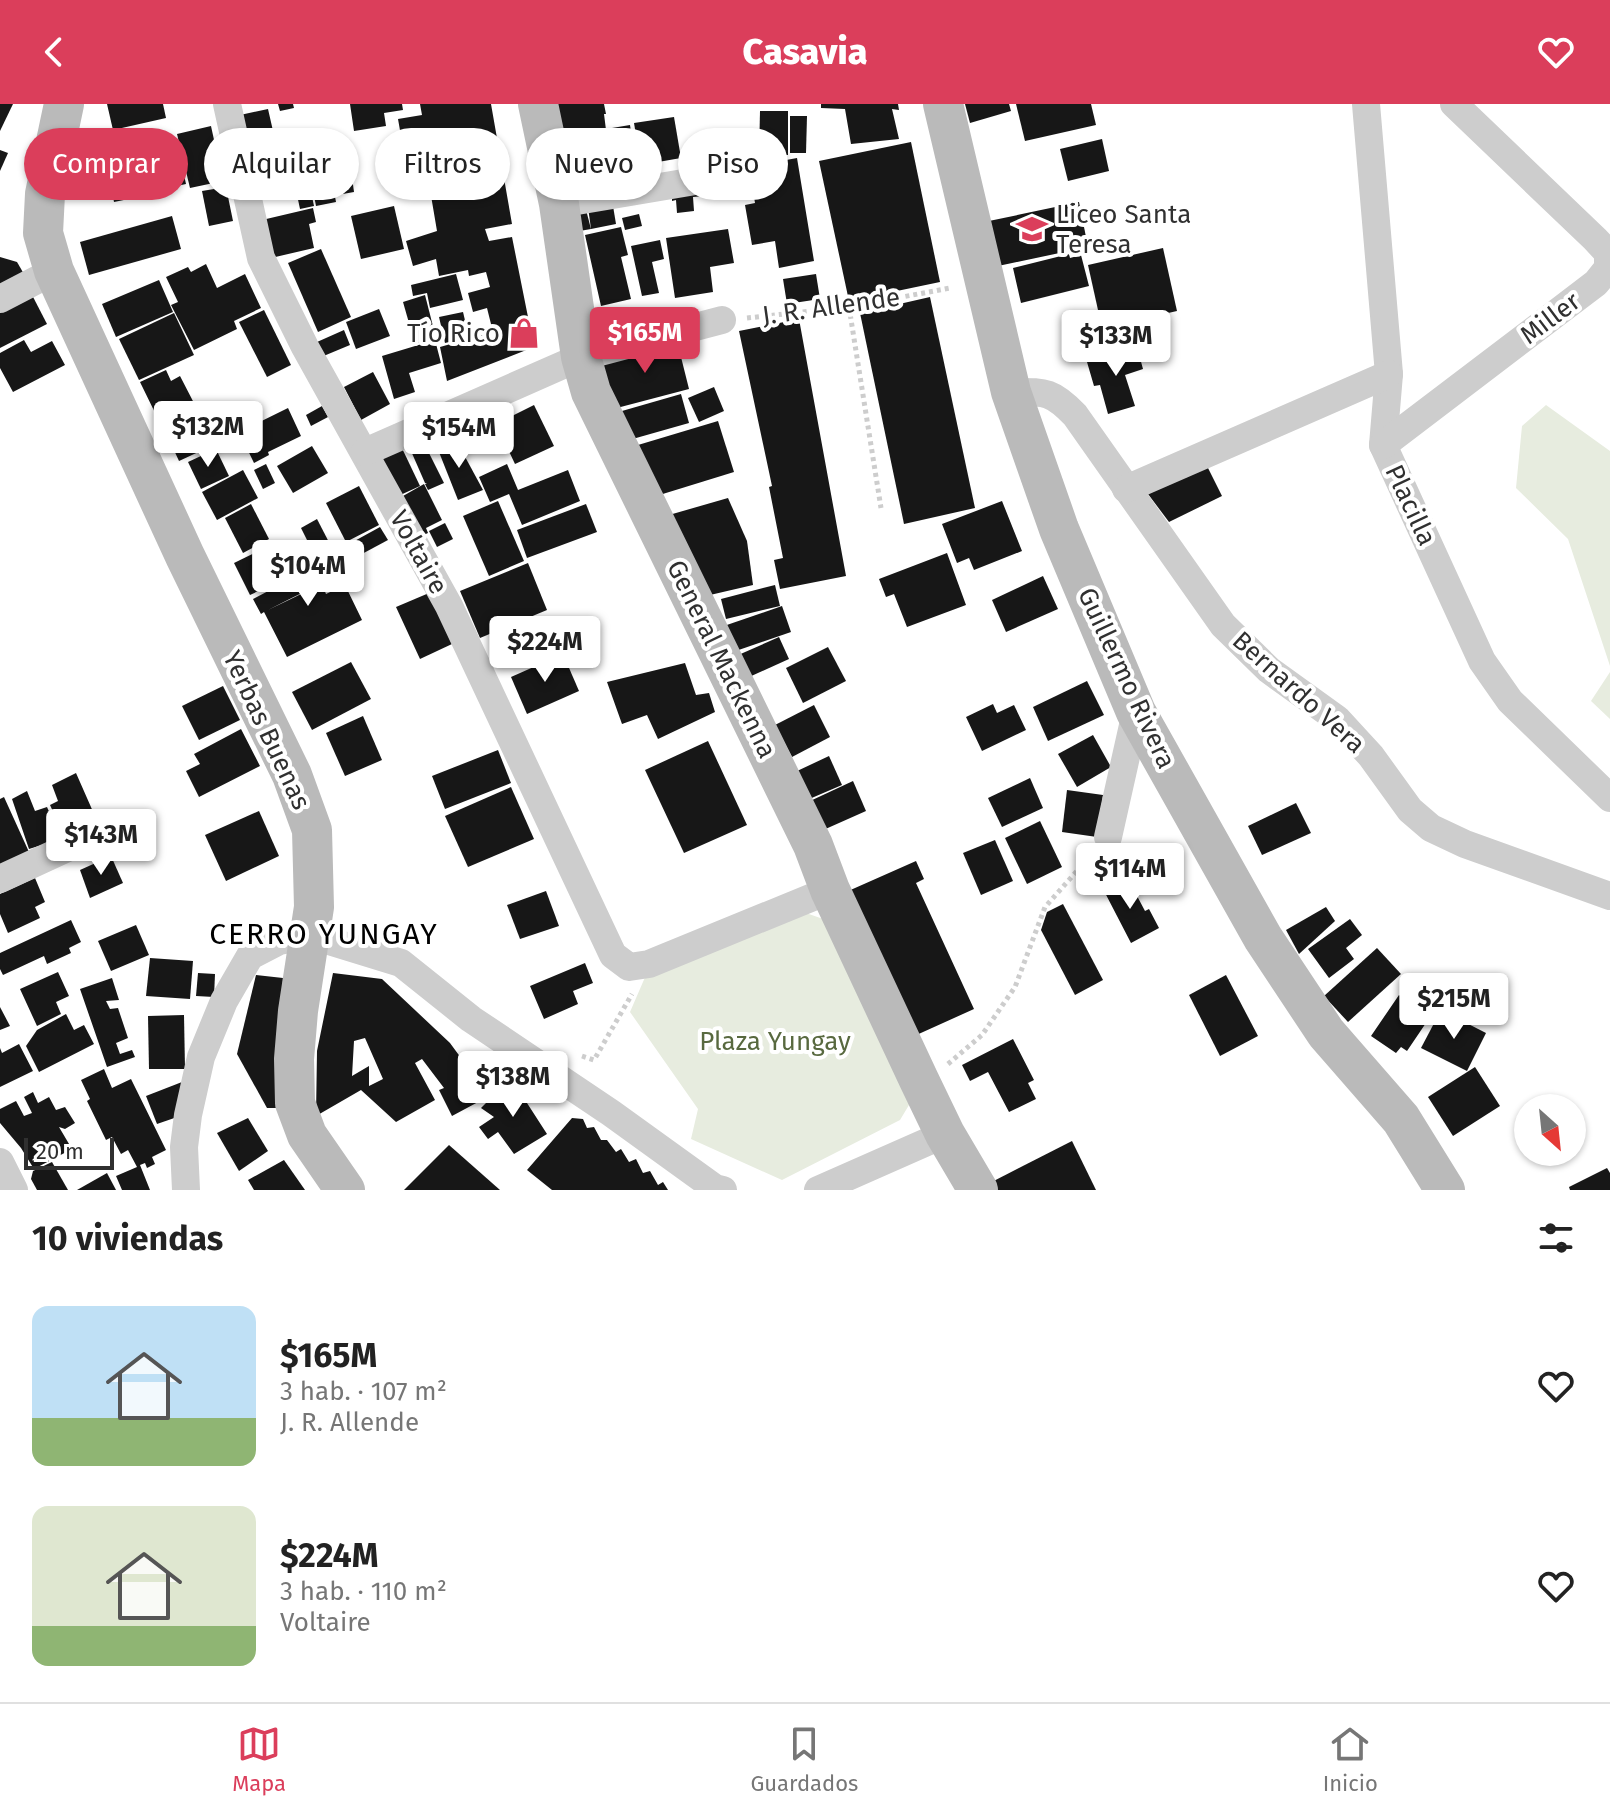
<!DOCTYPE html>
<html lang="es">
<head>
<meta charset="utf-8">
<style>
	:root { --surface:#fff; --page:#f6f6f6; --text:#222; --muted:#767676; --line:#e0e0e0; --accent:#db3e5b }
	body { margin:0; font-family:"Fira Sans",sans-serif; background:var(--page); color:var(--text); height:100vh; display:flex; flex-direction:column; font-size:30px; white-space:nowrap }
	* { box-sizing:border-box; margin:0 }
	p { font-size:26px; color:var(--muted) }
	.icon { flex:none; width:44px; height:44px; fill:none; stroke:currentColor; stroke-width:2; stroke-linecap:round; stroke-linejoin:round }
	.map { position:relative; height:1086px; overflow:hidden }
	.sheet { display:flex; flex-direction:column; background:var(--surface); flex:1 }
	.sheet>* { flex:none }
	.hud { position:absolute; left:24px; top:24px; width:800px; height:72px; display:flex; gap:16px }
	.needle { width:52px; rotate:153deg }
	.fabs { position:absolute; left:1514px; top:990px; display:grid; gap:16px }
	.fabs a { display:grid; place-items:center; width:72px; height:72px; border-radius:50%; background:var(--surface); box-shadow:0 2px 6px #0004; font-size:40px }
	.scale { position:absolute; left:24px; bottom:20px; width:90px; box-sizing:border-box; padding-left:8px; border:4px solid #303030; border-top:0; font-size:22px; line-height:28px; white-space:nowrap; color:#303030; -webkit-text-stroke:6px #fff; paint-order:stroke }
	.price { position:absolute; translate:-50% -68px; padding:0 18px; border-radius:8px; background:#fff; color:#222; font-size:26px; line-height:52px; filter:drop-shadow(0 2px 4px #0008) }
	.price::after { content:''; position:absolute; left:50%; top:48px; width:24px; height:18px; margin-left:-12px; background:inherit; clip-path:polygon(0 0,100% 0,50% 100%) }
	.price.on { background:var(--accent); color:#fff }
	ul { padding:0; list-style:none }
	li { display:flex; align-items:center; gap:24px; height:200px; padding:0 32px }
	li span { display:grid; place-items:center; flex:none; width:224px; height:160px; border-radius:16px; color:#555 }
	li>.icon { margin-inline-start:auto }
	span .icon { width:96px; height:96px; fill:#fffc; stroke-width:1 }
	li b { font-size:34px }
	h2 { display:flex; justify-content:space-between; align-items:center; height:96px; padding:0 32px; font-size:34px }
	.pill { padding:0 28px; border-radius:36px; background:var(--surface); box-shadow:0 2px 6px #0004; font-size:28px; line-height:72px }
	.pill.on { background:var(--accent); color:#fff }
	header { display:flex; justify-content:space-between; align-items:center; height:104px; padding:0 32px; background:var(--accent); color:#fff; font-size:36px; font-weight:800 }
	.tabs { display:flex; justify-content:space-around; align-items:center; height:112px; border-top:2px solid var(--line); background:var(--surface); font-size:22px; color:var(--muted) }
	.tabs a { display:grid; justify-items:center; gap:4px }
	.tabs .on { color:var(--accent) }
	.map>svg:first-child { display:block }
	.green { fill:#e7ecdf }
	.building { fill:#171717; fill-rule:evenodd }
	.lines { fill:none; stroke-linecap:round; stroke-linejoin:round }
	.path { stroke:#cdcdcd; stroke-width:5; stroke-dasharray:4 4; stroke-linecap:butt }
	.street { stroke:#cdcdcd; stroke-width:28 }
	.secondary { stroke:#bababa; stroke-width:40 }
	.labels { text-anchor:middle; stroke-width:8; stroke-linejoin:round; paint-order:stroke }
	.poi-label { font-size:26px; fill:#303030; stroke:#fff; text-anchor:start }
	.street-label { font-size:26px; fill:#303030; stroke:#fff }
	.park-label { font-size:26px; fill:#58693f; stroke:#fff }
	.quarter-label { font-size:30px; letter-spacing:2px; fill:#000; stroke:#fff }
</style>
</head>
<body>
<header><svg class="icon" aria-label="back" viewBox="0 0 24 24"><path d="M15 5l-7 7 7 7"/></svg>Casavia<svg class="icon" aria-label="heart" viewBox="0 0 24 24"><path d="M12 20l-8-8c-3-5 5-10 8-4 3-6 11-1 8 4z"/></svg></header>
<div class="map">
<svg width="1610" height="1086" viewBox="0 0 1610 1086">
	<rect width="100%" height="100%" fill="#fff"/>
	<g class="green">
		<path d="M1546,301L1610,347V562L1568,435L1516,384L1522,322Z"/>
		<path d="M1610,568V615L1591,597Z"/>
		<path d="M806,809L826,816L918,986L900,1016L782,1076L691,1035L698,1005L630,908L646,871Z"/>
	</g>
	<g class="building">
		<path d="M0,0H13L0,27Z"/>
		<path d="M107,0H163L166,14L113,26Z"/>
		<path d="M278,0H293L294,4L280,7Z"/>
		<path d="M350,0H402L403,6L384,9L386,22L354,27Z"/>
		<path d="M420,0H491L512,120L485,125L489,137L512,133L534,243L447,277L440,243L493,228L487,204L473,208L468,189L490,183L486,168L469,172L468,166L439,172L436,155L413,162L406,137L437,127L427,68L446,64L439,25L401,32L398,15L422,11Z"/>
		<path d="M544,0H604L606,10H604L606,26L610,25L615,55H613L614,64L569,72Z"/>
		<path d="M821,0H898L899,6L892,5L899,35L851,40L845,5L821,4Z"/>
		<path d="M965,0H1009L1011,7L970,19Z"/>
		<path d="M1016,0H1091L1096,21L1025,37Z"/>
		<path d="M268,5L276,40L296,36L303,68L254,79L240,11Z"/>
		<path d="M760,7H788V51H759Z"/>
		<path d="M790,12H807L806,49H790Z"/>
		<path d="M674,13L681,54L641,61L634,19Z"/>
		<path d="M630,21L636,61L618,64L612,24Z"/>
		<path d="M211,22L223,77L190,84L177,30Z"/>
		<path d="M1102,35L1109,67L1068,77L1060,45Z"/>
		<path d="M911,38L940,178L849,197L819,57Z"/>
		<path d="M161,45L162,48L178,45L186,80L172,83L173,86L114,98L106,56Z"/>
		<path d="M0,46L8,49L0,67Z"/>
		<path d="M797,54L814,157L779,164L775,137L752,141L745,101L755,99L749,63Z"/>
		<path d="M350,59L354,88L337,91L332,63Z"/>
		<path d="M329,62L336,98L316,102L309,66Z"/>
		<path d="M307,69L314,102L300,105L293,72Z"/>
		<path d="M723,78L725,90L693,93L694,107L677,109L676,96L672,97V84Z"/>
		<path d="M226,83L233,117L209,122L202,87Z"/>
		<path d="M587,96L613,102L616,120L591,125Z"/>
		<path d="M584,98L591,125L574,128Z"/>
		<path d="M1079,98L1088,143L998,162L989,117Z"/>
		<path d="M394,102L404,145L361,155L351,112Z"/>
		<path d="M313,104L316,118L309,120L314,144L271,154L262,116Z"/>
		<path d="M639,110L642,122L625,126L622,114Z"/>
		<path d="M172,112L181,145L89,171L80,138Z"/>
		<path d="M621,123L628,151L621,153L631,195L601,202L585,131Z"/>
		<path d="M728,125L734,159L710,163L713,188L675,194L666,134Z"/>
		<path d="M660,136L664,155L652,158L659,189L642,192L631,142Z"/>
		<path d="M1163,144L1177,207L1102,224L1088,161Z"/>
		<path d="M321,145L351,213L318,228L288,159Z"/>
		<path d="M1069,150L1070,154L1081,151L1089,182L1021,199L1013,164Z"/>
		<path d="M0,153L17,158L28,177L0,191Z"/>
		<path d="M206,160L217,184L245,170L261,204L234,217L237,225L194,246L171,201L178,198L166,173L188,163L191,168Z"/>
		<path d="M456,170L463,196L430,204L427,189L413,192L411,181Z"/>
		<path d="M816,170L820,195L787,200L783,175Z"/>
		<path d="M159,176L173,208L116,233L102,200Z"/>
		<path d="M31,189L47,220L0,244V205Z"/>
		<path d="M425,191L436,234L415,240L403,198Z"/>
		<path d="M930,193L975,404L904,420L860,209Z"/>
		<path d="M379,205L390,232L356,245L346,218Z"/>
		<path d="M264,206L291,261L267,273L239,218Z"/>
		<path d="M463,208L469,233L445,239L439,213Z"/>
		<path d="M174,209L194,251L139,276L119,235Z"/>
		<path d="M799,215L846,472L780,485L774,456L783,454L769,383L772,382L739,227Z"/>
		<path d="M344,226L350,241L314,256L308,242Z"/>
		<path d="M24,236L31,248L52,237L65,261L13,288L0,264V249Z"/>
		<path d="M435,236L441,259L409,269L415,288L394,295L382,252Z"/>
		<path d="M677,237L689,285L613,305L601,256Z"/>
		<path d="M1137,243L1143,265L1125,271L1135,302L1108,310L1100,281L1094,282L1087,258Z"/>
		<path d="M166,266L171,277L180,272L196,303L161,321L140,278Z"/>
		<path d="M373,268L390,300L361,316L344,283Z"/>
		<path d="M714,283L724,307L699,318L688,294Z"/>
		<path d="M681,290L689,319L622,338L615,309Z"/>
		<path d="M534,301L554,342L515,360L496,320Z"/>
		<path d="M322,302L328,313L311,322L306,311Z"/>
		<path d="M288,304L301,332L268,348L269,351L254,359L239,328Z"/>
		<path d="M208,310L220,338L179,357L166,329Z"/>
		<path d="M718,317L734,368L653,393L638,341Z"/>
		<path d="M456,336L483,386L458,396L437,343Z"/>
		<path d="M400,340L420,382L383,399L364,358Z"/>
		<path d="M425,341L444,379L428,386L425,380L427,379H425L411,347Z"/>
		<path d="M312,342L328,369L293,389L277,362Z"/>
		<path d="M216,345L229,372L201,385L188,358Z"/>
		<path d="M266,360L275,379L263,385L254,366Z"/>
		<path d="M507,360L518,386L568,366L580,397L522,421L509,390L490,398L479,373Z"/>
		<path d="M1206,360L1222,392L1169,418L1148,390Z"/>
		<path d="M243,366L258,394L217,416L202,388Z"/>
		<path d="M424,380L442,416L426,424L428,429L417,434L396,396Z"/>
		<path d="M359,382L379,421L346,438L326,399Z"/>
		<path d="M728,394L747,437L753,481L710,491L669,411Z"/>
		<path d="M498,397L524,457L489,472L463,412Z"/>
		<path d="M1002,397L1022,447L974,466L969,454L957,459L942,420Z"/>
		<path d="M251,400L269,435L243,449L225,414Z"/>
		<path d="M586,400L597,428L527,454L517,426Z"/>
		<path d="M317,415L333,446L316,454L301,424Z"/>
		<path d="M445,419L453,435L437,443L429,427Z"/>
		<path d="M380,423L388,436L347,458L340,445Z"/>
		<path d="M281,436L296,469L250,491L234,459Z"/>
		<path d="M947,449L966,501L907,523L894,490L886,493L879,475Z"/>
		<path d="M335,452L343,468L268,506L322,480L326,490L345,481L362,516L287,553L264,508L261,510L253,495Z"/>
		<path d="M528,459L547,506L480,534L460,487Z"/>
		<path d="M1043,472L1058,505L1006,528L992,496Z"/>
		<path d="M775,481L780,502L726,515L721,495Z"/>
		<path d="M429,489L452,540L420,555L396,503Z"/>
		<path d="M782,502L791,528L727,550L718,524Z"/>
		<path d="M779,533L789,555L747,574L736,552Z"/>
		<path d="M828,543L846,577L803,599L786,564Z"/>
		<path d="M563,550L579,587L527,610L511,573Z"/>
		<path d="M351,558L371,595L312,626L292,588Z"/>
		<path d="M685,559L696,591L709,589L715,608L658,635L647,611L622,620L607,578Z"/>
		<path d="M1087,577L1104,611L1048,637L1033,603Z"/>
		<path d="M223,582L240,616L199,636L182,602Z"/>
		<path d="M993,600L997,609L1014,601L1026,626L982,647L966,613Z"/>
		<path d="M814,601L830,633L792,653L775,621Z"/>
		<path d="M363,612L382,656L345,672L326,629Z"/>
		<path d="M241,625L260,662L199,693L186,667L200,660L194,650Z"/>
		<path d="M1093,631L1111,663L1077,683L1058,650Z"/>
		<path d="M708,637L747,721L684,749L645,666Z"/>
		<path d="M498,646L511,679L445,705L432,672Z"/>
		<path d="M829,652L842,681L807,696L795,668Z"/>
		<path d="M76,669L98,719L65,734L50,701L58,697L52,681Z"/>
		<path d="M1030,674L1043,704L1002,723L988,694Z"/>
		<path d="M853,677L866,707L821,727L808,698Z"/>
		<path d="M511,683L534,735L468,763L445,712Z"/>
		<path d="M1067,686L1103,691L1097,733L1062,728Z"/>
		<path d="M27,687L35,707L47,703L61,735L29,745L12,695Z"/>
		<path d="M4,693L29,748L0,761V695Z"/>
		<path d="M1296,699L1311,729L1262,751L1248,722Z"/>
		<path d="M259,707L279,752L226,777L205,731Z"/>
		<path d="M1040,717L1062,763L1027,780L1005,734Z"/>
		<path d="M995,736L1013,777L981,791L963,749Z"/>
		<path d="M111,752L123,779L90,794L80,766Z"/>
		<path d="M916,757L924,775L916,779L974,905L912,933L846,788Z"/>
		<path d="M1121,773L1132,793L1136,790L1145,807L1149,805L1159,824L1131,839L1102,783Z"/>
		<path d="M35,774L45,798L35,803L40,814L8,829L0,810V790Z"/>
		<path d="M546,787L559,822L520,835L507,801Z"/>
		<path d="M1063,800L1103,876L1075,891L1041,826L1047,808Z"/>
		<path d="M1326,803L1335,817L1299,850L1286,826Z"/>
		<path d="M1350,815L1362,831L1346,844L1354,855L1329,874L1308,845Z"/>
		<path d="M71,816L81,838L69,844L71,849L47,860L44,852L3,871L0,865V849Z"/>
		<path d="M136,821L149,851L111,867L98,837Z"/>
		<path d="M1377,844L1401,870L1348,918L1324,892Z"/>
		<path d="M150,854L193,857L190,895L146,892Z"/>
		<path d="M585,859L593,879L573,887L578,900L544,915L530,882Z"/>
		<path d="M58,868L69,892L56,898L61,910L37,922L20,885Z"/>
		<path d="M198,869L215,870L214,893L196,892Z"/>
		<path d="M333,869L382,875L450,939L472,969L478,966L493,990L452,1012L439,986L444,984L422,955L415,959L435,996L396,1018L361,986L316,1012L317,947ZM365,934L383,975L369,982V962L352,972L354,937Z"/>
		<path d="M256,871L283,874L277,1004H267L237,950Z"/>
		<path d="M1226,871L1258,932L1220,952L1189,891Z"/>
		<path d="M112,874L119,896L106,897L110,905L118,904L128,934L116,939L120,950L132,946L135,953L107,963L80,885Z"/>
		<path d="M1399,891L1430,913L1407,947L1401,943L1396,949L1371,932Z"/>
		<path d="M0,903L10,922L0,926Z"/>
		<path d="M1441,906L1486,929L1467,967L1421,944Z"/>
		<path d="M66,910L74,926L84,921L94,940L39,968L26,942L37,926Z"/>
		<path d="M184,911L185,965H149L148,912Z"/>
		<path d="M1013,935L1034,976L1028,979L1036,995L1009,1008L988,968L970,977L962,961Z"/>
		<path d="M19,940L33,967L0,983V944L2,949Z"/>
		<path d="M1475,963L1500,1002L1453,1032L1428,993Z"/>
		<path d="M104,965L112,984L131,975L166,1046L152,1053L155,1060L147,1064L145,1059L140,1061L150,1086H122L116,1072L137,1063L128,1046L121,1050L112,1033L106,1036L87,997L90,995L81,976Z"/>
		<path d="M182,978L183,1011L157,1020L146,992Z"/>
		<path d="M505,980L537,995L527,999L547,1030L514,1050L498,1028L488,1035L479,1023L494,1013L481,1004Z"/>
		<path d="M33,988L38,999L49,993L56,1006L65,1003L75,1019L65,1025L59,1023L72,1045L34,1065L21,1044L0,1019V1005L16,997L24,1012L32,1009L24,993Z"/>
		<path d="M248,1014L268,1047L239,1067L217,1029Z"/>
		<path d="M572,1014L583,1015L587,1024L594,1023L601,1036H607L616,1048L621,1045L629,1058L636,1055L643,1069L650,1067L658,1081L663,1078L668,1086H552L527,1066Z"/>
		<path d="M1072,1037L1096,1086H984L982,1083Z"/>
		<path d="M449,1041L500,1086H404Z"/>
		<path d="M284,1056L305,1086H254L248,1076Z"/>
		<path d="M52,1058L68,1086H37L31,1075L33,1067Z"/>
		<path d="M1607,1064L1610,1069V1086H1570L1569,1083Z"/>
		<path d="M107,1069L116,1086H77Z"/>
	</g>
	<g class="lines">
		<g class="path">
			<path d="M849,203L881,404"/>
			<path d="M747,214L849,203L950,184"/>
			<path d="M582,952L594,956L632,890"/>
			<path d="M948,960L982,931L1015,883L1045,803L1091,751"/>
		</g>
		<g class="street">
			<path d="M227,0L261,154L305,243L449,502L613,851L629,863L649,860L830,786"/>
			<path d="M1366,0L1389,270L1383,341L1482,557L1510,597L1610,694"/>
			<path d="M559,100L713,74"/>
			<path d="M0,195L54,167"/>
			<path d="M1011,288C1044,288 1051,286 1075,311L1223,521L1269,566L1337,615L1371,652L1410,706L1431,724L1465,740L1610,792"/>
			<path d="M1383,341L1596,179L1608,164V149L1595,135L1454,0"/>
			<path d="M365,348L581,253L722,216"/>
			<path d="M1126,385L1389,270"/>
			<path d="M1108,733L1136,608"/>
			<path d="M0,775L104,727"/>
			<path d="M0,1058L14,1086"/>
			<path d="M186,1086L184,1043L188,1011L201,953L224,897L250,852L279,837L310,831L401,859L471,915L611,1009L715,1084L723,1086"/>
			<path d="M818,1086L945,1030"/>
		</g>
		<g class="secondary">
			<path d="M64,0L45,90L43,129L54,167L185,452L292,671L312,726L314,803L298,907L294,955L295,999L307,1031L345,1086"/>
			<path d="M538,0L559,100L581,253L591,288L813,741L830,786L919,976L945,1030L978,1086"/>
			<path d="M943,0L1011,288L1059,425L1136,608L1263,834L1326,929L1401,1015L1445,1086"/>
		</g>
	</g>
	<defs>
		<symbol id="school-bare" viewBox="-9 -9 18 18"><path d="M0-5L7-2L0 1L-7-2ZM-4 1L0 2.5L4 1V4Q0 6-4 4Z" fill="#db3e5b" stroke="#fff" stroke-width="2.5" paint-order="stroke"/></symbol>
		<symbol id="shop-bare" viewBox="-9 -9 18 18"><path d="M-5-2.5h2.3a2.7 3.5 0 0 1 5.4 0H5L5.5 6h-11ZM-1.5-2.5h3a1.5 2.3 0 0 0-3 0Z" fill="#db3e5b" stroke="#fff" stroke-width="2.5" paint-order="stroke"/></symbol>
	</defs>
	<g fill-rule="evenodd">
		<use href="#school-bare" x="1010" y="103" width="44" height="44"/>
		<use href="#shop-bare" x="502" y="207" width="44" height="44"/>
	</g>
	<g class="labels">
		<g class="poi-label">
			<text x="1056" y="119">Liceo Santa<tspan x="1056" dy="30">Teresa</tspan></text>
			<text x="500" y="238" text-anchor="end">Tío Rico</text>
		</g>
		<g class="street-label">
			<text transform="translate(831 202) rotate(-8)" y="9">J. R. Allende</text>
			<text transform="translate(1550 214) rotate(-37)" y="9">Miller</text>
			<text transform="translate(1411 401) rotate(65)" y="9">Placilla</text>
			<text transform="translate(419 448) rotate(61)" y="9">Voltaire</text>
			<text transform="translate(722 555) rotate(64)" y="9">General Mackenna</text>
			<text transform="translate(1127 574) rotate(65)" y="9">Guillermo Rivera</text>
			<text transform="translate(1299 588) rotate(42)" y="9">Bernardo Vera</text>
			<text transform="translate(267 626) rotate(65)" y="9">Yerbas Buenas</text>
		</g>
		<g class="park-label">
			<text x="775" y="946">Plaza Yungay</text>
		</g>
		<g class="quarter-label">
			<text x="324" y="840">CERRO YUNGAY</text>
		</g>
	</g>
</svg>
<div class="fabs">
<a><svg class="needle" viewBox="-14 -14 28 28"><path d="M0-13l5 13h-10z" fill="#e53935"/><path d="M0 13l5-13h-10z" fill="#767676"/></svg></a>
</div>
<div class="scale">20 m</div>
<b class="price on" style="left:645px;top:271px">$165M</b>
<b class="price" style="left:1116px;top:274px">$133M</b>
<b class="price" style="left:208px;top:365px">$132M</b>
<b class="price" style="left:459px;top:366px">$154M</b>
<b class="price" style="left:308px;top:504px">$104M</b>
<b class="price" style="left:545px;top:580px">$224M</b>
<b class="price" style="left:101px;top:773px">$143M</b>
<b class="price" style="left:1130px;top:807px">$114M</b>
<b class="price" style="left:1454px;top:937px">$215M</b>
<b class="price" style="left:513px;top:1015px">$138M</b>
<div class="hud">
<a class="pill on">Comprar</a>
<a class="pill">Alquilar</a>
<a class="pill">Filtros</a>
<a class="pill">Nuevo</a>
<a class="pill">Piso</a>
</div>
</div>
<section class="sheet">
<h2>10 viviendas<svg class="icon" aria-label="filters" viewBox="0 0 24 24"><path d="M4 7h16M4 17h16"/><circle cx="9" cy="7" r="2"/><circle cx="15" cy="17" r="2"/></svg></h2>
<ul>
<li><span style="background:linear-gradient(#bfe0f5 70%,#8fb573 0)"><svg class="icon" aria-label="home" viewBox="0 0 24 24"><path d="M3 11l9-7 9 7M6 9v11h12V9"/></svg></span><div><b>$165M</b><p>3 hab. · 107 m²</p><p>J. R. Allende</p></div><svg class="icon" aria-label="heart" viewBox="0 0 24 24"><path d="M12 20l-8-8c-3-5 5-10 8-4 3-6 11-1 8 4z"/></svg></li>
<li><span style="background:linear-gradient(#dfe7d0 75%,#8fb573 0)"><svg class="icon" aria-label="home" viewBox="0 0 24 24"><path d="M3 11l9-7 9 7M6 9v11h12V9"/></svg></span><div><b>$224M</b><p>3 hab. · 110 m²</p><p>Voltaire</p></div><svg class="icon" aria-label="heart" viewBox="0 0 24 24"><path d="M12 20l-8-8c-3-5 5-10 8-4 3-6 11-1 8 4z"/></svg></li>
</ul>
</section>
<nav class="tabs">
<a class="on"><svg class="icon" aria-label="map" viewBox="0 0 24 24"><path d="M3 6l6-2 6 2 6-2v14l-6 2-6-2-6 2zM9 4v14M15 6v14"/></svg>Mapa</a>
<a><svg class="icon" aria-label="saved" viewBox="0 0 24 24"><path d="M7 4h10v16l-5-4-5 4z"/></svg>Guardados</a>
<a><svg class="icon" aria-label="home" viewBox="0 0 24 24"><path d="M3 11l9-7 9 7M6 9v11h12V9"/></svg>Inicio</a>
</nav>
</body>
</html>
